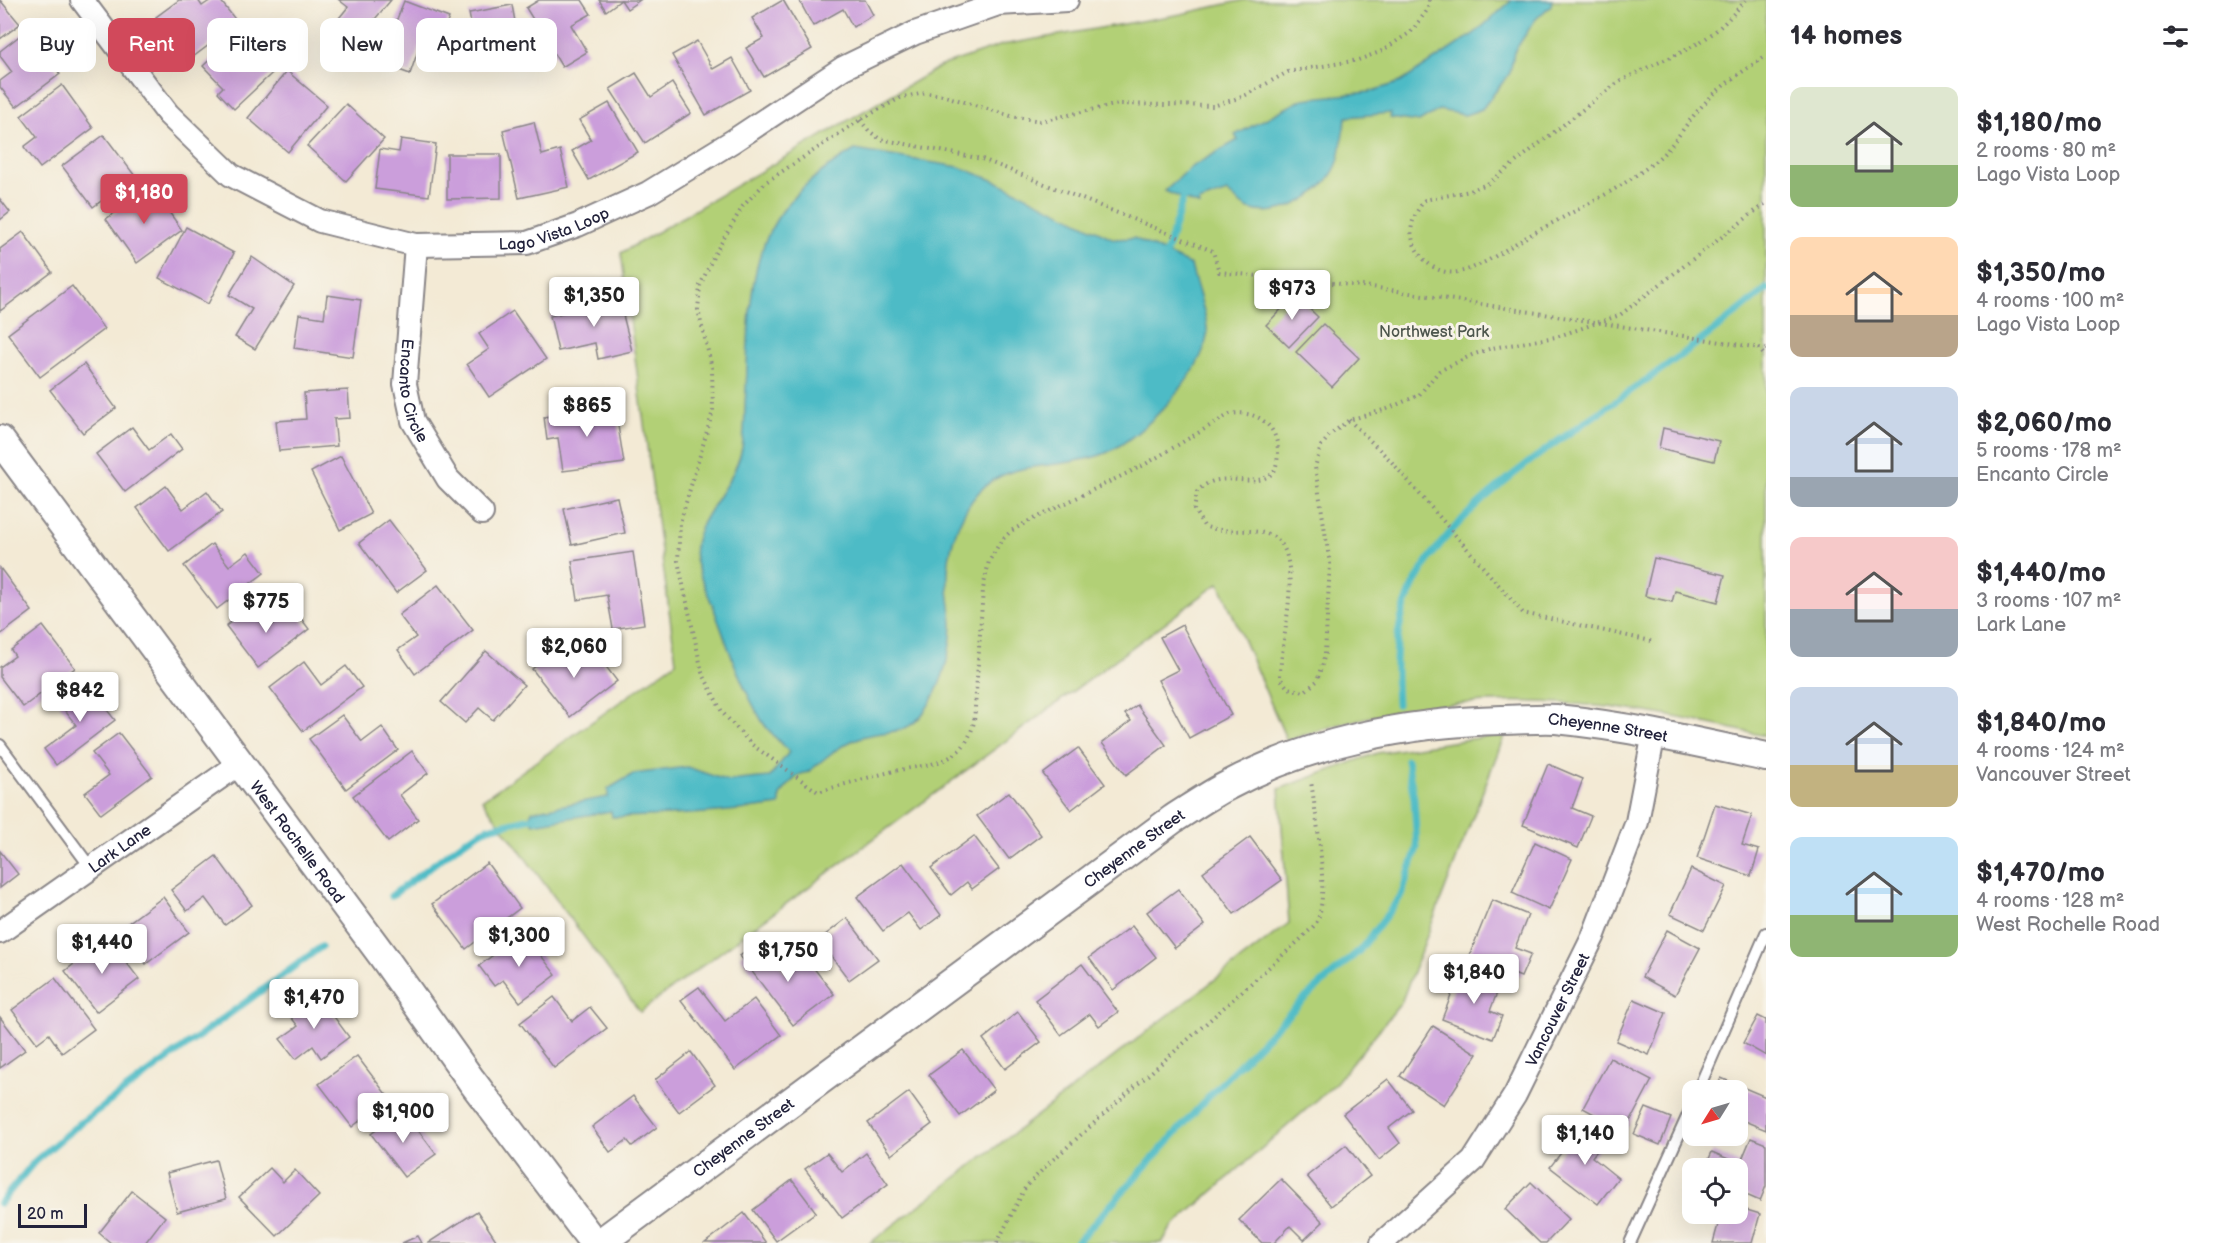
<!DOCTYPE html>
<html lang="en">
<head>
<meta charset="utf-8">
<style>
	:root { --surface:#fff; --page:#f7f7f7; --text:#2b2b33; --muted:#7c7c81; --accent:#d1495b }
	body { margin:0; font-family:"Balsamiq Sans",sans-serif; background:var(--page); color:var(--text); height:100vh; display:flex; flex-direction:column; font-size:22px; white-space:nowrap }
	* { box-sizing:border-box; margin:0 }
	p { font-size:20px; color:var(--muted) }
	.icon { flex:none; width:33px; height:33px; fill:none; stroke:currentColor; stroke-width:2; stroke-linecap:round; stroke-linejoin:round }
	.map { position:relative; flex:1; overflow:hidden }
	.details { display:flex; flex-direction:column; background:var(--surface); width:450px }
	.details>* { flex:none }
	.guide { position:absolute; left:18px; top:18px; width:570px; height:54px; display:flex; gap:12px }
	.needle { width:39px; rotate:233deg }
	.controls { position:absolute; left:1682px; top:1080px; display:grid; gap:12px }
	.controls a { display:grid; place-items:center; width:66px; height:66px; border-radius:12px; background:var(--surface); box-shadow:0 6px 24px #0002; font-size:30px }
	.scale { position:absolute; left:18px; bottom:15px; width:69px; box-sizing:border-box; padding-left:6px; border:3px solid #22223b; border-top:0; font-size:16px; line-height:21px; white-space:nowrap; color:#22223b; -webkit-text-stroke:4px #f7f3e8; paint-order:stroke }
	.price { position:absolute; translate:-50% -51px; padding:0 14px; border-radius:6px; background:#fff; color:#222; font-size:20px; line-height:39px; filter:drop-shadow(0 2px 3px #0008) }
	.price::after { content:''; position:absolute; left:50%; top:36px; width:18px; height:14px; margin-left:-9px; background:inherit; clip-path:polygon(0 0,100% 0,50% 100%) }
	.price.selected { background:var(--accent); color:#fff }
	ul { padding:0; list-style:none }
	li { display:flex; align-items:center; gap:18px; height:150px; padding:0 24px }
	li span { display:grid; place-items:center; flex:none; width:168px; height:120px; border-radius:12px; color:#555 }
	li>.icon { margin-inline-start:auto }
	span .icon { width:72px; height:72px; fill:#fffc; stroke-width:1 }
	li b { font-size:26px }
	h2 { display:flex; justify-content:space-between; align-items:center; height:72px; padding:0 24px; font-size:26px }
	.pill { padding:0 21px; border-radius:12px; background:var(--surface); box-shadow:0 6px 24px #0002; font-size:21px; line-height:54px }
	.pill.selected { background:var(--accent); color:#fff }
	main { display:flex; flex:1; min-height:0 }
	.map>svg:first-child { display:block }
	.green { fill:#b2d076; stroke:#6a7958; stroke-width:1.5 }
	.water { fill:#4dbbc6; stroke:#386e80; stroke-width:1.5 }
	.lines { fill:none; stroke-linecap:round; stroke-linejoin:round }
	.stream { stroke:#4dbbc6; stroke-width:7 }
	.building { fill:#cb9edb }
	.service-casing { stroke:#8a8688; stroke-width:14 }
	.minor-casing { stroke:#8a8688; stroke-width:26 }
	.tertiary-casing { stroke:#8a8688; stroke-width:32 }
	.path { stroke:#8a8688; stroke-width:4; stroke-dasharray:1.5 4.5; stroke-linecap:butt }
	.service { stroke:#fff; stroke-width:10 }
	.minor { stroke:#fff; stroke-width:22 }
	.tertiary { stroke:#fff; stroke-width:28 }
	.labels { text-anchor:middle; stroke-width:6; stroke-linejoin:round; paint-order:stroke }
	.street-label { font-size:16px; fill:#22223b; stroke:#f7f3e8 }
	.park-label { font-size:16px; fill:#4d564d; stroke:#f7f3e8 }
</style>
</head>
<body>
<main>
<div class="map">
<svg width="1766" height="1243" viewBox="0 0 1766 1243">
	<rect width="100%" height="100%" fill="#f7f3e8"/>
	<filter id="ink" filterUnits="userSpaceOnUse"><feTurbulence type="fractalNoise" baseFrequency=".0167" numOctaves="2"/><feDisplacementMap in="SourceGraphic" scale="12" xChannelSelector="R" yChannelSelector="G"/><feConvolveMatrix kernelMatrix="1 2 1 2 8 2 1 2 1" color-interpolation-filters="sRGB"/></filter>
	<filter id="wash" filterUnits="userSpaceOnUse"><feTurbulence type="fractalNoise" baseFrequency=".008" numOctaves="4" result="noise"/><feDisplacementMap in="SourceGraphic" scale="24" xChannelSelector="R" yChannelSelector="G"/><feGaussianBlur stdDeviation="1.35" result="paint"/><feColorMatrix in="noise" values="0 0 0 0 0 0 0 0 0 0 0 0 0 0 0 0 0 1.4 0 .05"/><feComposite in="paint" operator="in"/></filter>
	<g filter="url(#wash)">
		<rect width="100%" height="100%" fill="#f3ead5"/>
		<g class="green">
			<path d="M1244,0H1766V736C1726,728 1686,718 1646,712C1522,693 1405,698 1287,741L1219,583L640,1012L482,800L676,662L621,253L941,66L1002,45L1181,14Z"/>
			<path d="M1505,734L1401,1003L1334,1085L1171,1228L1162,1243H870L1289,923L1279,789L1377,753Z"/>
		</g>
		<g class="water">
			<path d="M1512,0H1552L1551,5L1535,20L1514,52L1510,73L1482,109L1465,115L1439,110L1419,122L1390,118L1391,113L1347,117C1341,133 1343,142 1339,158C1331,191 1282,221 1249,209C1241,206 1234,198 1227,192L1199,202L1200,206L1165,191L1191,167L1238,140L1235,135L1303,99L1369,92L1401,82L1475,33Z"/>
			<path d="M855,150L959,167L998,182L1114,239L1134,238L1191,265C1195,285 1209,317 1207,336C1201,376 1142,437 1106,453C1095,458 1081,460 1070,462C1037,468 1003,465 978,493C957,517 946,554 948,586C948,599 952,613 952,626C950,656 942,687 924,712C906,738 883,729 859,738C840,745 826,757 811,770C808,774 803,772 799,775C792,779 786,789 780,795V805C724,813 669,816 612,817L611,811L534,824L528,819L532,811L608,797V789L633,774L687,767L728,781L770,777L789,752C781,742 769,733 762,721C741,686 728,647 714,609C708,593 698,575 695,558C689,524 733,488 741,452C746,433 744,409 746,389C751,277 746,213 855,150Z"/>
		</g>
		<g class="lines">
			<g class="stream">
				<path d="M1160,260L1166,253L1183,199L1187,194"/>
				<path d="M1397,704C1395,666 1394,629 1410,593C1446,509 1558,442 1632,390C1678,358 1723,325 1766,289"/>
				<path d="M391,896L466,840L488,828L536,817"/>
				<path d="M0,1203L35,1161L79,1124L321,947"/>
				<path d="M1076,1243L1224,1080L1302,1001L1360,950L1401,896L1417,848L1414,798L1407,760"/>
			</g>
		</g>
		<g id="blocks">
			<g class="building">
				<path d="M0,0L20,24L0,39Z"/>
				<path d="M179,0H198L202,6L211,0H220L238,23L189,60L156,17Z"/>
				<path d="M339,0H391L348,51L327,33L348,7Z"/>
				<path d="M539,0H582L591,14L571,25L587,52L562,67L526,8Z"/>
				<path d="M599,0H621L606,11Z"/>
				<path d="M621,0H640L627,9Z"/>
				<path d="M783,0L812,49L764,77L746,48L764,38L752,18Z"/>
				<path d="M799,0H865L873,15L853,27L843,9L813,26Z"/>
				<path d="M404,1L449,18L436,51L420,45L410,74L380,63Z"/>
				<path d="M512,5L518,38L475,46L469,13Z"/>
				<path d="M249,23L285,61L234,109L218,92L223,87L203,66Z"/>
				<path d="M27,30L60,74L16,107L0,87V81L12,72L0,56V51Z"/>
				<path d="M697,41L713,69L732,58L750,90L706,115L672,55Z"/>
				<path d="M287,71L327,105L288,152L248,118Z"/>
				<path d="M636,73L651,97L672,83L691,113L645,143L610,89Z"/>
				<path d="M62,85L93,128L40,168L24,147L37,137L21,116Z"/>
				<path d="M609,103L638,152L589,180L572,151L591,140L579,120Z"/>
				<path d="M346,104L384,139L346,181L307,146Z"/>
				<path d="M534,122L542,155L560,150L569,187L519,198L503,130Z"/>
				<path d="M104,135L135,176L93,207L62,166Z"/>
				<path d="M401,139L436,144L429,196L375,189L380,149L399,152Z"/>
				<path d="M447,154H501V198L447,199Z"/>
				<path d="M151,187L182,230L137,263L106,219Z"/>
				<path d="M0,199L10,212L0,220Z"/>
				<path d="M186,227L234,253L208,304L159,278Z"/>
				<path d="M23,232L52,272L0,311V249Z"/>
				<path d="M252,257L294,286L255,349L235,337L252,309L229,295Z"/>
				<path d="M72,286L104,329L40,377L8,334Z"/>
				<path d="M327,295L361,300L353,357L294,348L299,314L324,318Z"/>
				<path d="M618,295L632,351L598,359L595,343L558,351L550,316L594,305L593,300Z"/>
				<path d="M1295,295L1318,317L1289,347L1266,325Z"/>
				<path d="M513,311L546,359L489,397L467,364L489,349L479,334Z"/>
				<path d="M1323,324L1359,358L1332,387L1296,352Z"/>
				<path d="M84,364L116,408L83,433L50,390Z"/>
				<path d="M348,390L350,418L334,419L337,446L279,451L276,421L306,419L304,393Z"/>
				<path d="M615,407L624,463L563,471L558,438L547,440L544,417Z"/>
				<path d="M132,427L149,450L171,434L182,449L125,492L96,454Z"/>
				<path d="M1663,428L1719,441L1714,461L1659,448Z"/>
				<path d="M341,456L371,514L340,530L311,472Z"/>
				<path d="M166,486L183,509L207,491L222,512L169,551L137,508Z"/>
				<path d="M617,497L625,533L572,545L564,509Z"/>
				<path d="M389,520L427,570L396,593L359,543Z"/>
				<path d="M212,544L229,566L248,552L264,573L217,609L184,566Z"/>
				<path d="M633,552L644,624L613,629L607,595L578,600L572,561Z"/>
				<path d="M1654,558L1725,575L1718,602L1675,591L1672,602L1645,596Z"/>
				<path d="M0,568L32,611L0,635Z"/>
				<path d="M438,585L473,630L415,674L398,650L416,637L399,615Z"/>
				<path d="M255,604L271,626L294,609L309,629L258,668L226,626Z"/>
				<path d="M1182,625L1231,715L1189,738L1158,680L1178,670L1160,637Z"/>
				<path d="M43,626L75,668L23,707L0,677V667L15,656L11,650Z"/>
				<path d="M561,646L573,662L592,648L617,681L570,717L532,669Z"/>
				<path d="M486,651L524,685L493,720L479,708L465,723L441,702Z"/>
				<path d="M304,662L321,685L346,666L362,687L303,731L270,688Z"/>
				<path d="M86,683L115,720L56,765L44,749L76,725L59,703Z"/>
				<path d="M1137,705L1166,745L1126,775L1102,743L1131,721L1125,714Z"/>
				<path d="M342,715L362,742L382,727L398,750L346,789L309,739Z"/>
				<path d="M119,733L152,776L101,814L85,793L109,775L92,753Z"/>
				<path d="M1078,748L1105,784L1071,810L1043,774Z"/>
				<path d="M412,751L428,773L400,795L418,819L388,842L353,796Z"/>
				<path d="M1548,764L1583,779L1572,808L1591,816L1578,848L1523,825Z"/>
				<path d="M1009,792L1041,835L1009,859L977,816Z"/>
				<path d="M1715,804L1752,815L1742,845L1759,850L1751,876L1697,858Z"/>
				<path d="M974,836L999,869L972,889L967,882L951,895L931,868Z"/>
				<path d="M1250,837L1282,880L1234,914L1203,872Z"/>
				<path d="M1535,842L1572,859L1549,910L1512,893Z"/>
				<path d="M0,851L18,874L0,888Z"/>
				<path d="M216,856L252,905L225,925L205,898L187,911L171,890Z"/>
				<path d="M487,863L520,908L466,949L432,904Z"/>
				<path d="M903,863L941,915L921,930L908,913L883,931L857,897Z"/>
				<path d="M1691,869L1726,886L1704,930L1670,914Z"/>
				<path d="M1178,889L1205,925L1175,948L1147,912Z"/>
				<path d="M163,897L189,932L146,964L120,929Z"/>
				<path d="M1492,900L1528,915L1515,948L1531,954L1521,977L1469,956Z"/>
				<path d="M847,918L878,959L849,980L819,940Z"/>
				<path d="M1132,926L1156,957L1113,990L1089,958Z"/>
				<path d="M1667,930L1700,948L1675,995L1642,977Z"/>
				<path d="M523,932L556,975L520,1002L503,980L494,986L479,966Z"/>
				<path d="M108,938L139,979L96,1012L65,971Z"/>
				<path d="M761,940L786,973L806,958L834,994L793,1025L740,956Z"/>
				<path d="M1082,964L1118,1012L1099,1026L1090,1014L1061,1035L1035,1000Z"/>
				<path d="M1461,970L1500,985L1490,1011L1502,1016L1493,1039L1442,1019Z"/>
				<path d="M55,978L94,1029L62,1053L49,1034L37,1043L12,1010Z"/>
				<path d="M699,987L725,1021L754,999L781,1035L735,1070L681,1000Z"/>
				<path d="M318,995L349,1037L321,1058L313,1046L296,1059L280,1039L298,1026L290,1016Z"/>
				<path d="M554,997L572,1021L590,1007L607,1028L554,1068L520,1023Z"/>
				<path d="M1634,999L1666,1013L1649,1055L1616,1041Z"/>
				<path d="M1018,1012L1041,1042L1005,1069L983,1039Z"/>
				<path d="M1758,1016L1766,1020V1056L1743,1043Z"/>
				<path d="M0,1017L25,1050L0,1068Z"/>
				<path d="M1433,1026L1477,1054L1444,1105L1400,1076Z"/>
				<path d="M963,1050L994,1090L960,1116L929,1075Z"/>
				<path d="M691,1052L715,1085L679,1112L655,1080Z"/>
				<path d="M357,1056L389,1098L352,1127L319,1084Z"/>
				<path d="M1610,1058L1652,1080L1625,1131L1583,1108Z"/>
				<path d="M1721,1078L1766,1097V1130L1737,1118V1090H1716Z"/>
				<path d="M1388,1079L1412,1110L1389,1128L1400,1143L1379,1160L1343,1114Z"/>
				<path d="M909,1092L932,1124L891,1155L868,1123Z"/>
				<path d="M633,1096L657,1127L632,1146L627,1140L610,1152L592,1127Z"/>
				<path d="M1646,1108L1671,1118L1660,1145L1634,1134Z"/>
				<path d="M403,1110L436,1154L404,1177L371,1134Z"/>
				<path d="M1582,1126L1603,1143L1592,1157L1618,1178L1598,1204L1550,1167Z"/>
				<path d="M1751,1138L1766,1144V1186L1760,1201L1737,1191V1168H1705L1712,1152L1740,1164Z"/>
				<path d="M1346,1145L1370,1176L1331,1206L1307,1176Z"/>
				<path d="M827,1153L842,1172L866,1153L888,1184L842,1218L805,1169Z"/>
				<path d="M216,1160L226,1199L177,1212L167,1173Z"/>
				<path d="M270,1168L283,1182L295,1170L319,1196L277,1236L239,1197Z"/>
				<path d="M1281,1179L1323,1222L1304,1240L1290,1226L1274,1243H1262L1239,1220Z"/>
				<path d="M792,1180L816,1212L776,1241L753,1210Z"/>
				<path d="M1531,1182L1569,1219L1546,1243H1540L1505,1209Z"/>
				<path d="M132,1191L165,1217L145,1243H111L99,1233Z"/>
				<path d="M1737,1207L1760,1214L1752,1243H1713L1721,1214H1737Z"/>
				<path d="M477,1211L498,1243H428Z"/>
				<path d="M744,1213L766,1243H705Z"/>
				<path d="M418,1236L422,1243H402Z"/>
			</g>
		</g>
	</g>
	<g filter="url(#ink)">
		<use href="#blocks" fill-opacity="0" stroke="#8a8688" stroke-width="1.5"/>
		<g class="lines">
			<defs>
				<g id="service">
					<path d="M0,745L91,868"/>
					<path d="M1698,1090L1766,933"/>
					<path d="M1630,1243L1692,1106"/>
				</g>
				<g id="minor">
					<path id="s1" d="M82,0L168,114L231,175L320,221L416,245L527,243L578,225L648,193L733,141L843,68L915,33L998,4L1067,0"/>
					<path id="s2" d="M416,245L405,384L413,421L448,479L482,513"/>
					<path id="s3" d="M0,932L239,764"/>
					<path id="s4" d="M1382,1243L1473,1161L1515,1095L1593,937L1637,822L1654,733"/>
				</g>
				<g id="tertiary">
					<path id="s5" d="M0,440L382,955L471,1080L594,1243"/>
					<path id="s6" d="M600,1243L1173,819C1189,809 1206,797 1223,788C1307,742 1407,722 1502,720C1520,720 1539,718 1556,719C1627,726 1697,742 1766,757"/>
				</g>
			</defs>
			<use href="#service" class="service-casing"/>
			<use href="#minor" class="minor-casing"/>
			<use href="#tertiary" class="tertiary-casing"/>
			<g class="path">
				<path d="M1429,0L1428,9L1411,32L1380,52L1358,60L1288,72L1242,97L1213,106L1119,104L1040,121L1011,116L942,95L927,93L902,97L860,120L766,182L743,206L714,255L700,286L698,310L712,368L713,411L680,523L678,561L702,672L722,712L751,744L818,792C842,785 866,778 890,772C927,763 963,768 974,722L983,589L989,561L1001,541L1011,531L1027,522L1144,465L1230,414C1267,408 1287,439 1274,472C1252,493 1221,465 1197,492L1194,510L1204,526C1226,535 1251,526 1272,536C1307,552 1279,647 1280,678L1288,688L1304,692L1317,681L1325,654L1330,564L1315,467L1321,446L1331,434L1349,420L1387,409L1419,395L1439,371L1472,355L1492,348L1556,337L1620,315L1766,203"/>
				<path d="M1746,0C1734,13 1723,26 1709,36C1680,57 1643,66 1613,86L1489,183L1470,191L1425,200C1417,209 1409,224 1412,237C1416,257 1436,276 1458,272C1481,268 1504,250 1523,239C1565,215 1626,188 1661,156C1676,142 1687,122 1701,107C1720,86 1743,71 1766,56"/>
				<path d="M860,120L869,131L880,139L982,159L1213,251L1219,272L1372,287L1766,349"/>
				<path d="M1758,348L1766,357"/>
				<path d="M1349,420L1390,460L1523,613L1651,641"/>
				<path d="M997,1243L1025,1188L1047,1165L1303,937C1307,932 1313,928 1316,923C1331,897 1315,812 1311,781"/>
			</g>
			<use href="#service" class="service"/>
			<use href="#minor" class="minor"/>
			<use href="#tertiary" class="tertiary"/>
		</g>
	</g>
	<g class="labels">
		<g class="street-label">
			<text dy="6" stroke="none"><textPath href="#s1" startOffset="570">Lago Vista Loop</textPath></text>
			<text dy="6" stroke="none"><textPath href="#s2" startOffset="147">Encanto Circle</textPath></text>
			<text dy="6" stroke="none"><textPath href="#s6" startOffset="1168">Cheyenne Street</textPath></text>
			<text dy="6" stroke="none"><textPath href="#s5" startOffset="500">West Rochelle Road</textPath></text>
			<text dy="6" stroke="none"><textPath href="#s3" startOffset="146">Lark Lane</textPath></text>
			<text dy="6" stroke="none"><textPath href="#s6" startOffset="664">Cheyenne Street</textPath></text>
			<text dy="6" stroke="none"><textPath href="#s4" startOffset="296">Vancouver Street</textPath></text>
			<text dy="6" stroke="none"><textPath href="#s6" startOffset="178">Cheyenne Street</textPath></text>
		</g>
		<g class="park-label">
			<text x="1434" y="337">Northwest Park</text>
		</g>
	</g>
</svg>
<div class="controls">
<a><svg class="needle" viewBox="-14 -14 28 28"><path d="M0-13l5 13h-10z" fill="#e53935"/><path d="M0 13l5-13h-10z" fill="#7c7c81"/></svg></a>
<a><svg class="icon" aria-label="locate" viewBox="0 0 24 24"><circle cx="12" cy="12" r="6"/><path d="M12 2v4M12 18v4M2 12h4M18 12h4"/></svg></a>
</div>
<div class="scale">20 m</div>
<b class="price selected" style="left:144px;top:225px">$1,180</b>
<b class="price" style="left:1292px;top:321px">$973</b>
<b class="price" style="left:594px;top:328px">$1,350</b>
<b class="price" style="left:587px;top:438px">$865</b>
<b class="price" style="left:266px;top:634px">$775</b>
<b class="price" style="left:574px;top:679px">$2,060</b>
<b class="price" style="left:80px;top:723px">$842</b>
<b class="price" style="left:519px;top:968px">$1,300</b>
<b class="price" style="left:102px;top:975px">$1,440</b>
<b class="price" style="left:788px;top:983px">$1,750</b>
<b class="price" style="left:1474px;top:1005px">$1,840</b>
<b class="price" style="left:314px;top:1030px">$1,470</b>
<b class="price" style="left:403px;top:1144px">$1,900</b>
<b class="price" style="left:1585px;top:1166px">$1,140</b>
<div class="guide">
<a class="pill">Buy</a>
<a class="pill selected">Rent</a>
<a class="pill">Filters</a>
<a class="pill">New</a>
<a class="pill">Apartment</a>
</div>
</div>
<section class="details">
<h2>14 homes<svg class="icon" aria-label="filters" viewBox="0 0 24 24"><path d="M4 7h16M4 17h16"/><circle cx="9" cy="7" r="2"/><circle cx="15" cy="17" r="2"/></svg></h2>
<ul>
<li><span style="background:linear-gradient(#dfe7d0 65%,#8fb573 0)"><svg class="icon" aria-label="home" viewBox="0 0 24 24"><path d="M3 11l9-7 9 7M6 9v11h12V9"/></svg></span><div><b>$1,180/mo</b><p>2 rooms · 80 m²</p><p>Lago Vista Loop</p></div></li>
<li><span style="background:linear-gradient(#ffd9b3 65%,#b9a48a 0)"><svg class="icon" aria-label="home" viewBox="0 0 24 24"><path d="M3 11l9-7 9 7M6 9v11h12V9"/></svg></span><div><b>$1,350/mo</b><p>4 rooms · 100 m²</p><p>Lago Vista Loop</p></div></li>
<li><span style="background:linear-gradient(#c9d6e8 75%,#9aa5b1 0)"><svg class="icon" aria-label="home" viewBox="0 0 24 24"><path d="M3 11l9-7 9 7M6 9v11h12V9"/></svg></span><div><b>$2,060/mo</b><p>5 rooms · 178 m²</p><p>Encanto Circle</p></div></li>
<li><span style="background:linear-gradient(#f6c9c9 60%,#9aa5b1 0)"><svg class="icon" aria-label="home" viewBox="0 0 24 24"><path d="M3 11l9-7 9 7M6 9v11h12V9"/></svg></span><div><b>$1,440/mo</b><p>3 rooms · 107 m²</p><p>Lark Lane</p></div></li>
<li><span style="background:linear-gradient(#c9d6e8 65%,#c2b280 0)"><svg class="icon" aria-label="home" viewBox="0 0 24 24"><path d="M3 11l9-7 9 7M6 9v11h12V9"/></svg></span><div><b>$1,840/mo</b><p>4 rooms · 124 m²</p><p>Vancouver Street</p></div></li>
<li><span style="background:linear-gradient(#bfe0f5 65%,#8fb573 0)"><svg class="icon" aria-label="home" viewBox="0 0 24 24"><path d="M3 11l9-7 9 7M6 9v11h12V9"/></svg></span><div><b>$1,470/mo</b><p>4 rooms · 128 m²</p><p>West Rochelle Road</p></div></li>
</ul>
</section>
</main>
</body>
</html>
